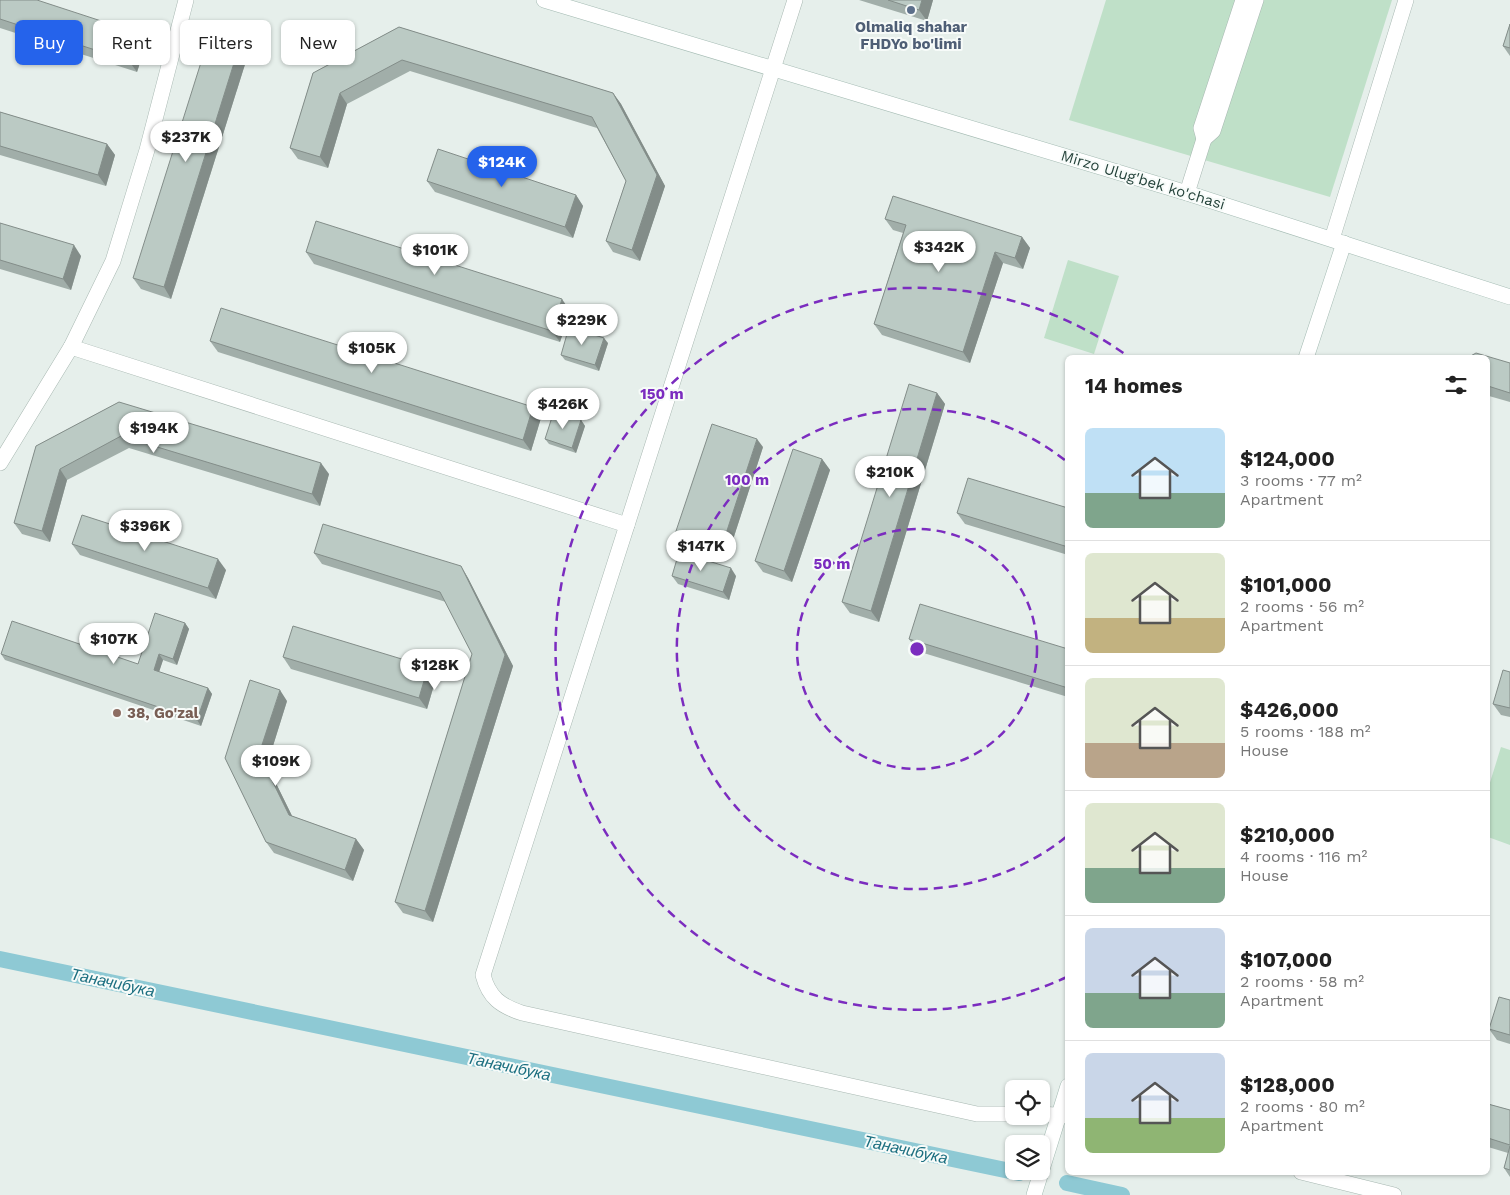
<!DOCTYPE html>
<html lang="en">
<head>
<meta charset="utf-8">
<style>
	:root { --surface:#fff; --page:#f2f2f2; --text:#222; --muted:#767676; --line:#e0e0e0; --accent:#2563eb }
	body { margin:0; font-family:"Work Sans",sans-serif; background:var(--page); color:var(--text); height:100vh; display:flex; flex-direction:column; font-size:19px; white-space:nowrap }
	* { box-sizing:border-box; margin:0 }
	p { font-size:16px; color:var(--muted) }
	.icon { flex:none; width:28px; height:28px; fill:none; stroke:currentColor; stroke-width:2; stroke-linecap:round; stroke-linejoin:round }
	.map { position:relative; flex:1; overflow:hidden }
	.side { position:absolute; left:1065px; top:355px; width:425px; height:820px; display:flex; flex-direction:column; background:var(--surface); border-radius:8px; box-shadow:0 1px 4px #0004 }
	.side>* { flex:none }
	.top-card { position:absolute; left:15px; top:20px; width:475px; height:45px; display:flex; gap:10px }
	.tools { position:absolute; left:1005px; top:1080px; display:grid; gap:10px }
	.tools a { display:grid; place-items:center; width:45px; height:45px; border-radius:8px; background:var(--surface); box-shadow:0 1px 4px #0004; font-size:25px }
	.price { position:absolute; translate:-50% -42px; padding:0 11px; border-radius:18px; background:#fff; color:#222; font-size:16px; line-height:32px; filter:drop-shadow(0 1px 2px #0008) }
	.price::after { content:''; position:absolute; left:50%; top:30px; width:15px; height:11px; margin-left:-8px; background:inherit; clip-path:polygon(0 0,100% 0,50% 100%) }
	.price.current { background:var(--accent); color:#fff }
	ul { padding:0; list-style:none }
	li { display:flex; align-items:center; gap:15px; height:125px; padding:0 20px }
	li+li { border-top:1px solid var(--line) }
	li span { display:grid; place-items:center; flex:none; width:140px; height:100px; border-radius:8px; color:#555 }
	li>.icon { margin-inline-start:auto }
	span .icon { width:60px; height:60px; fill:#fffc; stroke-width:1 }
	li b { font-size:21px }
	h2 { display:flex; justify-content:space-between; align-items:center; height:60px; padding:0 20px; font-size:21px }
	.tag { padding:0 18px; border-radius:8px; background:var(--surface); box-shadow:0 1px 4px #0004; font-size:18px; line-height:45px }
	.tag.current { background:var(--accent); color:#fff }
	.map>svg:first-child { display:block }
	.green { fill:#bfe0c8 }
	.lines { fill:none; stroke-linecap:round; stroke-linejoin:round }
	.canal { stroke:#8ec9d4; stroke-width:16 }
	.street-casing { stroke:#a8b8b2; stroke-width:16 }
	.secondary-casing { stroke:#a4bbb3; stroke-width:16 }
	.street { stroke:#fff; stroke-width:15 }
	.secondary { stroke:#fff; stroke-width:15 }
	.wall { fill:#a1aea9 }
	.shaded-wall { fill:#838d89 }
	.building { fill:#bbcac4; stroke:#838d89 }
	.ring { fill:none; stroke:#7b2cbf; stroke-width:2.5; stroke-dasharray:9 6 }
	.service-dot { fill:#5c6f8a; stroke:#f7fbf9; stroke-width:2 }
	.education-dot { fill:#8d6e63; stroke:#f7fbf9; stroke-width:2 }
	.labels { text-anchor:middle; stroke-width:4; stroke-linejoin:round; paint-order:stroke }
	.service-label { font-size:15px; font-weight:bold; fill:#4e5e75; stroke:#f7fbf9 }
	.street-label { font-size:15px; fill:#24423a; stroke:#f7fbf9 }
	.education-label { font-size:15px; font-weight:bold; fill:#785e54; stroke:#f7fbf9; text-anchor:start }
	.water-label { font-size:16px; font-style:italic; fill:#1c6f80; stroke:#f7fbf9 }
	.centre { fill:#7b2cbf; stroke:#f7fbf9; stroke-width:2.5 }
	.ring-label { font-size:15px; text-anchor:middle; font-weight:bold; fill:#7b2cbf; stroke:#f7fbf9; stroke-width:4; stroke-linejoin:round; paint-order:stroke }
</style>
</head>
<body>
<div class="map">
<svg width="1510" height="1195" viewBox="0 0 1510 1195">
	<rect width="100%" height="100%" fill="#e6efeb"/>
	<g class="green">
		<path d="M1106,0H1392L1330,197L1069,120Z"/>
		<path d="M1068,260L1119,276L1094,354L1044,338Z"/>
		<path d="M1501,747L1510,750V845L1488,837V789Z"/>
	</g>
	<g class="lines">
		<g class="canal">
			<path d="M0,959L1019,1173"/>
			<path d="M1067,1183L1122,1195"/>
		</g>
		<defs>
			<g id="street">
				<path d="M795,0L483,975C489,998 501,1006 522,1013L977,1114H1014"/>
				<path d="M1243,0L1201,128L1204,139L1213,131L1256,0"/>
				<path d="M1187,193L1204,139"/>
				<path d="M1332,239L1406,0"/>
				<path d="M71,347L627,525"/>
				<path d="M0,463L71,347L113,261L147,150L186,0"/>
				<path d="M1041,1114L1068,1116"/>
				<path d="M1301,1172L1394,1195"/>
			</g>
			<g id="secondary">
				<path d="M544,0L1187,193L1510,297"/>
				<path d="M1306,358L1344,243"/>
				<path d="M1034,1195L1068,1086"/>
			</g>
		</defs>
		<use href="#street" class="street-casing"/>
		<use href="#secondary" class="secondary-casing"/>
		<use href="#street" class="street"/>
		<use href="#secondary" class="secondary"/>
	</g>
	<g class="wall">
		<path d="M0,0L138,33L146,44L137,72L0,28Z"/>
		<path d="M859,0H933L927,21Z"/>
		<path d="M1510,24V56L1503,46Z"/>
		<path d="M399,27L613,93L621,104L665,186L640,261L613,252L606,241L626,181L597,128L410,71L347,104L328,168L298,159L290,148L313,73Z"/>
		<path d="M239,47L247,58L171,299L141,289L133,278Z"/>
		<path d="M0,112L107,144L115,155L106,186L0,155Z"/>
		<path d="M427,181L576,195L583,206L573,238L435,192Z"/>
		<path d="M885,219L1022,237L1030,248L1023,269L1003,263L970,363L882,335L874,324L903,233L893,230Z"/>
		<path d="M0,223L81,256L71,290L0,269Z"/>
		<path d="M306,252L570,311L560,342L314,264Z"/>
		<path d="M210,341L541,418L531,451L218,352Z"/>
		<path d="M608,343L599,371L565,360L561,355Z"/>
		<path d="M1488,358L1510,363V402L1489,396H1488Z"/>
		<path d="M937,393L945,404L879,622L850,613L842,602Z"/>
		<path d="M119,402L329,474L320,506L129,448L67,480L50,542L22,534L14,523L36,446Z"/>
		<path d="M581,420L585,426L576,453L549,444L545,439Z"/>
		<path d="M763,447L727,558L681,543L675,534Z"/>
		<path d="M822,459L830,470L792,582L763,572L755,561Z"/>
		<path d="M1068,508V555L965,524L957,513Z"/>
		<path d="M72,544L226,570L216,599L80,555Z"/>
		<path d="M314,553L461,566L468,578L513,666L433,922L403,913L395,902L472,654L446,602L322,564Z"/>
		<path d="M672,576H736L729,600L678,584Z"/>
		<path d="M185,623L189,629L177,665L163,660L159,672L208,688L212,694L201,726L5,660L1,654L138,664Z"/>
		<path d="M909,639L1068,649V697L917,651Z"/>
		<path d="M283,657L428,667L436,678L427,709L291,669Z"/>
		<path d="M1510,672V717L1501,715L1493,704Z"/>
		<path d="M287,701L267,765L292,816L356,839L364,850L353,881L274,853L266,842L225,758Z"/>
		<path d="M1510,1000V1044L1497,1040L1489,1029Z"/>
		<path d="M1488,1104L1510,1110V1177L1504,1168L1508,1153L1488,1147Z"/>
	</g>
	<g class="shaded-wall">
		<path d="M922,0H933L927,21L919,10Z"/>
		<path d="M138,33L146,44L137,72L129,61Z"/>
		<path d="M239,47L247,58L171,299L164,287Z"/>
		<path d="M340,93L347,104L328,168L320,157Z"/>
		<path d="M613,93L621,104L665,186L640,261L632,250L657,175Z"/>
		<path d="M107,144L115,155L106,186L98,175Z"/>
		<path d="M576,195L583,206L573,238L565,227Z"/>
		<path d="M1022,237L1030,248L1023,269L1015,258Z"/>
		<path d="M74,245L81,256L71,290L63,279Z"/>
		<path d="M995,252L1003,263L970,363L963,352Z"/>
		<path d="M562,299L570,311L560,342L552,331Z"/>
		<path d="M604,338L608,343L599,371L595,365Z"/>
		<path d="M937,393L945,404L879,622L871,611Z"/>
		<path d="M533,407L541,418L531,451L523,440Z"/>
		<path d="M581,420L585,426L576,453L572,448Z"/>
		<path d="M757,439L763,447L727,558L721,549Z"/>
		<path d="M822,459L830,470L792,582L784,571Z"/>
		<path d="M321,463L329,474L320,506L312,494Z"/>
		<path d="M60,469L67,480L50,542L42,531Z"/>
		<path d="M218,559L226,570L216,599L208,588Z"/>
		<path d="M461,566L468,578L513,666L433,922L425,911L505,655Z"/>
		<path d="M731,568L736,576L729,600L723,592Z"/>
		<path d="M185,623L189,629L177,665L173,659Z"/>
		<path d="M159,654L163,660L158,675L154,670Z"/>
		<path d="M428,667L436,678L427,709L419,698Z"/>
		<path d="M208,688L212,694L201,726L197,720Z"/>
		<path d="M280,690L287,701L267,765L297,826L289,815L259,754Z"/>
		<path d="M356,839L364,850L353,881L345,870Z"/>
	</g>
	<g class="building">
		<path d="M0,0H37L138,33L129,61L0,19Z"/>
		<path d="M888,0H922L919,10Z"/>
		<path d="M1510,24V48L1503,46Z"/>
		<path d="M399,27L613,93L657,175L632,250L606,241L626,181L592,117L402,60L340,93L320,157L290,148L313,73Z"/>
		<path d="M209,37L239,47L164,287L133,278Z"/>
		<path d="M0,112L107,144L98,175L0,146Z"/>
		<path d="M438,149L576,195L565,227L427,181Z"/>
		<path d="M893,196L1022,237L1015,258L995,252L963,352L874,324L906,225L885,219Z"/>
		<path d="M316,221L562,299L552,331L306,252Z"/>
		<path d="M0,223L74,245L63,279L0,260Z"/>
		<path d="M221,308L533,407L523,440L210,341Z"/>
		<path d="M569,327L604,338L595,365L561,355Z"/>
		<path d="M1476,353L1510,363V393L1488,386V358H1467Z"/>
		<path d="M909,384L937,393L871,611L842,602Z"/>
		<path d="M119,402L321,463L312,494L121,436L60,469L42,531L14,523L36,446Z"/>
		<path d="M554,411L581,420L572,448L545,439Z"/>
		<path d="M712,424L757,439L721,549L675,534Z"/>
		<path d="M793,449L822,459L784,571L755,561Z"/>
		<path d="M968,478L1068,508V547L957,513Z"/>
		<path d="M82,515L218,559L208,588L72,544Z"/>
		<path d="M323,524L461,566L505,655L425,911L395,902L472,654L440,592L314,553Z"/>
		<path d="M679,552L731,568L723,592L672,576Z"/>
		<path d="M920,604L1068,649V688L909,639Z"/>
		<path d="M155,613L185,623L173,659L159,654L154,670L208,688L197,720L1,654L12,621L138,664Z"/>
		<path d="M293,626L428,667L419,698L283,657Z"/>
		<path d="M1503,670L1510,672V708L1493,704Z"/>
		<path d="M250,680L280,690L259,754L289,815L356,839L345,870L266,842L225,758Z"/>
		<path d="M1499,997L1510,1000V1035L1489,1029Z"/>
		<path d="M1488,1104L1510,1110V1145L1488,1138Z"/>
		<path d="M1510,1146V1170L1504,1168Z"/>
	</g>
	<g class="ring">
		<circle cx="917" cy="649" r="120"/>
		<path d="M1066 837A240 240 0 1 1 1066 461"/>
		<path d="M1067 977A361 361 0 1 1 1129 357"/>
	</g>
	<circle class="service-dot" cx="911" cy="10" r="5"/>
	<circle class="education-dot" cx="117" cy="713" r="5"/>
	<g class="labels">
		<g class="service-label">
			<text x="911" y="32">Olmaliq shahar<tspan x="911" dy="17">FHDYo bo'limi</tspan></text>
		</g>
		<g class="street-label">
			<text transform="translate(1143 180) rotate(17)" y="5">Mirzo Ulug'bek ko'chasi</text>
		</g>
		<g class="education-label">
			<text x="127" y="718">38, Go'zal</text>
		</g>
		<g class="water-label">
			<text transform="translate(113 982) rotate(12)" y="6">Таначибука</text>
			<text transform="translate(509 1066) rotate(12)" y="6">Таначибука</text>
			<text transform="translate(906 1149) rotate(12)" y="6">Таначибука</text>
		</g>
	</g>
	<circle cx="917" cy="649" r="8" class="centre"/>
	<g class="ring-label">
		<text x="662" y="399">150 m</text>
		<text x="747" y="485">100 m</text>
		<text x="832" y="569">50 m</text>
	</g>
</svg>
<div class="tools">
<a><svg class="icon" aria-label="locate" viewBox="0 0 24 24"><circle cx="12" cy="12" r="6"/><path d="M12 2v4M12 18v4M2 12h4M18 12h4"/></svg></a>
<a><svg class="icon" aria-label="layers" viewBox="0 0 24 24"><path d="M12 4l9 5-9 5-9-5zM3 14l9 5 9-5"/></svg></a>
</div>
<b class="price" style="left:186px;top:163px">$237K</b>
<b class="price current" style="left:502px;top:188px">$124K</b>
<b class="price" style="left:939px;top:273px">$342K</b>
<b class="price" style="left:435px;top:276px">$101K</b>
<b class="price" style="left:582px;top:346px">$229K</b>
<b class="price" style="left:372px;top:374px">$105K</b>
<b class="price" style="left:563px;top:430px">$426K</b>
<b class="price" style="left:154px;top:454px">$194K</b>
<b class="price" style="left:890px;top:498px">$210K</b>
<b class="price" style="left:145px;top:552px">$396K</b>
<b class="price" style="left:701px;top:572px">$147K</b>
<b class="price" style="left:114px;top:665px">$107K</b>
<b class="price" style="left:435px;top:691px">$128K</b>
<b class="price" style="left:276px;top:787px">$109K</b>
<div class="top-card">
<a class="tag current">Buy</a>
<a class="tag">Rent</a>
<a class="tag">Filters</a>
<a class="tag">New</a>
</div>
<section class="side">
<h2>14 homes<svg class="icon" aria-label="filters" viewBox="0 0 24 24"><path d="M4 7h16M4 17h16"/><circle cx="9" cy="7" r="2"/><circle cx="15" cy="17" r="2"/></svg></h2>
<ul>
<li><span style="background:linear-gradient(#bfe0f5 65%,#7fa58c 0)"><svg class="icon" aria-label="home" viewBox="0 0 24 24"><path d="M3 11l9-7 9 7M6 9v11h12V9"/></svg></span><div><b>$124,000</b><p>3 rooms · 77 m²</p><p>Apartment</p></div></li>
<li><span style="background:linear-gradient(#dfe7d0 65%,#c2b280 0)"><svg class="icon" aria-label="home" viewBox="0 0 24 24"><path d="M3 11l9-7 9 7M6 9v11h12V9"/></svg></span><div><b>$101,000</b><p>2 rooms · 56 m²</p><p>Apartment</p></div></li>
<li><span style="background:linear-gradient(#dfe7d0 65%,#b9a48a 0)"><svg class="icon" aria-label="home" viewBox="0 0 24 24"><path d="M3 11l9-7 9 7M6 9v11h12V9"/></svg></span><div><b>$426,000</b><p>5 rooms · 188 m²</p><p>House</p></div></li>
<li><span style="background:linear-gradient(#dfe7d0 65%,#7fa58c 0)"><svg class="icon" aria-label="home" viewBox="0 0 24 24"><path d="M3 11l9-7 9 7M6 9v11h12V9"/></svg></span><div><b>$210,000</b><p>4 rooms · 116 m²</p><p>House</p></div></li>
<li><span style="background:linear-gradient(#c9d6e8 65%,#7fa58c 0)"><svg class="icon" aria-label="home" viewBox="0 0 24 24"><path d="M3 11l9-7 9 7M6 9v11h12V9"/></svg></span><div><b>$107,000</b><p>2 rooms · 58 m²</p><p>Apartment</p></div></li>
<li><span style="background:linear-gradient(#c9d6e8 65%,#8fb573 0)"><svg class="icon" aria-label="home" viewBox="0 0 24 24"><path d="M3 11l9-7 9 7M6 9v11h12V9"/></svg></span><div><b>$128,000</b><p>2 rooms · 80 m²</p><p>Apartment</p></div></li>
</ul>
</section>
</div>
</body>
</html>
